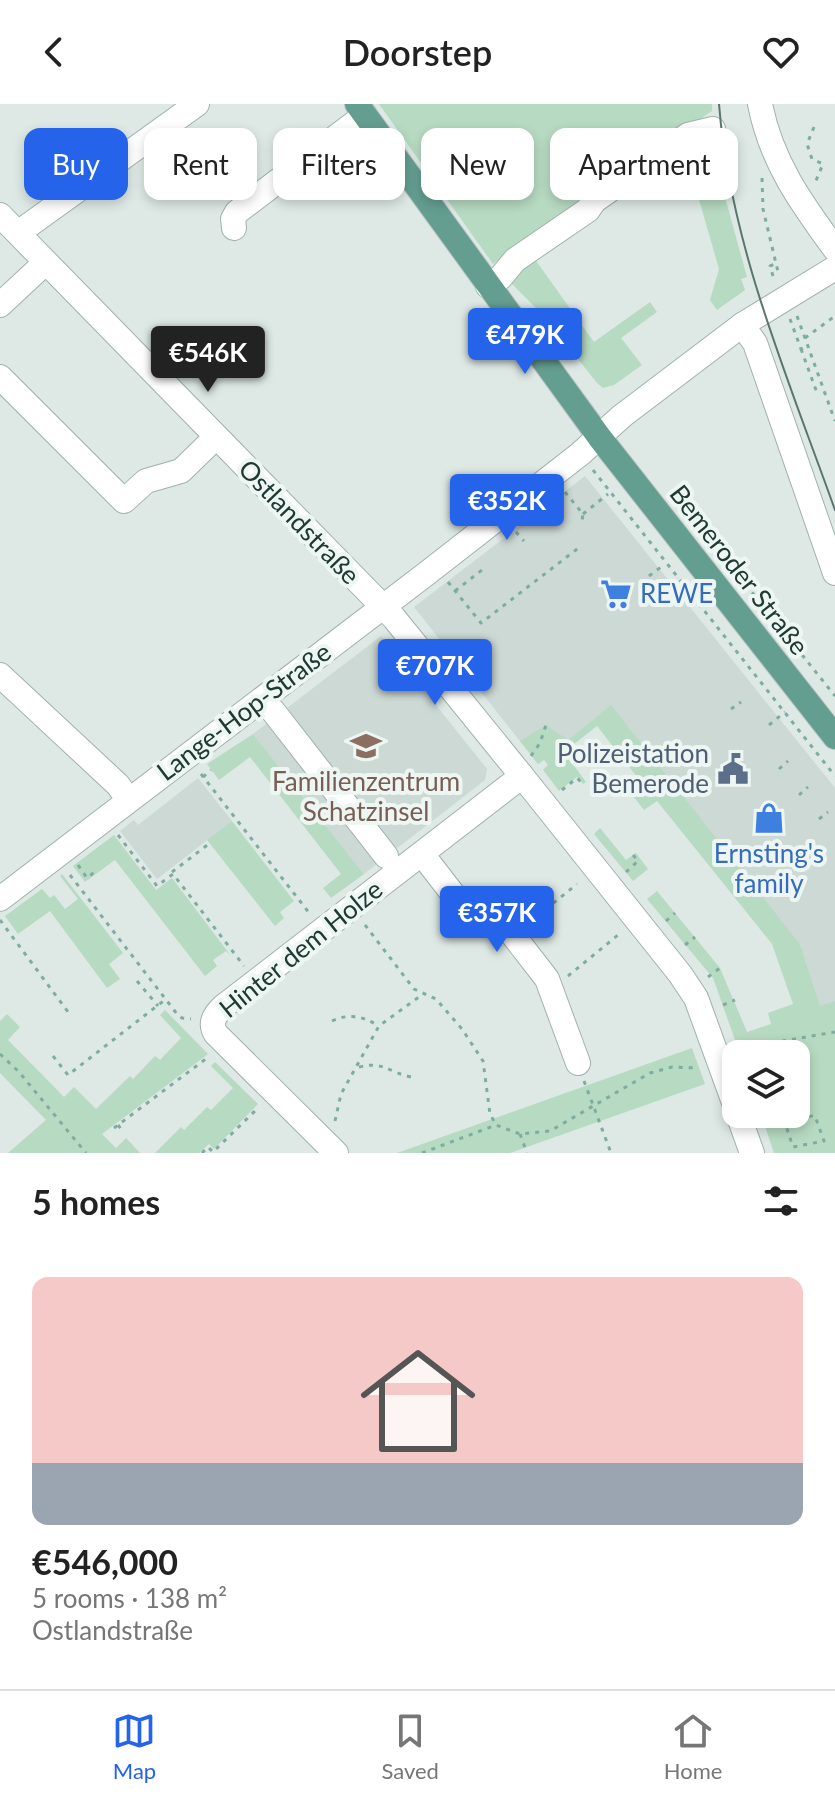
<!DOCTYPE html>
<html lang="en">
<head>
<meta charset="utf-8">
<style>
	:root { --surface:#fff; --page:#f6f6f6; --text:#222; --muted:#767676; --line:#e0e0e0; --accent:#2563eb }
	body { margin:0; font-family:Lato,sans-serif; background:var(--page); color:var(--text); height:100vh; display:flex; flex-direction:column; font-size:30px; white-space:nowrap }
	* { box-sizing:border-box; margin:0 }
	p { font-size:26px; color:var(--muted) }
	.icon { flex:none; width:44px; height:44px; fill:none; stroke:currentColor; stroke-width:2; stroke-linecap:round; stroke-linejoin:round }
	.map { position:relative; height:1049px; overflow:hidden }
	.side { display:flex; flex-direction:column; background:var(--surface); flex:1 }
	.side>* { flex:none }
	.banner { position:absolute; left:24px; top:24px; width:788px; height:72px; display:flex; gap:16px }
	.buttons { position:absolute; left:722px; top:936px; display:grid; gap:16px }
	.buttons a { display:grid; place-items:center; width:88px; height:88px; border-radius:16px; background:var(--surface); box-shadow:0 4px 12px #0003; font-size:40px }
	.price { position:absolute; translate:-50% -68px; padding:0 18px; border-radius:8px; background:var(--accent); color:#fff; font-size:26px; line-height:52px; filter:drop-shadow(0 2px 4px #0008) }
	.price::after { content:''; position:absolute; left:50%; top:48px; width:24px; height:18px; margin-left:-12px; background:inherit; clip-path:polygon(0 0,100% 0,50% 100%) }
	.price.current { background:#222; color:#fff }
	ul { padding:0; list-style:none }
	li { display:grid; align-content:center; gap:16px; height:424px; padding:0 32px }
	li span { display:grid; place-items:center; height:248px; border-radius:16px; color:#555 }
	li>.icon { margin-inline-start:auto }
	span .icon { width:144px; height:144px; fill:#fffc; stroke-width:1 }
	li b { font-size:34px }
	h2 { display:flex; justify-content:space-between; align-items:center; height:96px; padding:0 32px; font-size:34px }
	.pill { padding:0 28px; border-radius:16px; background:var(--surface); box-shadow:0 4px 12px #0003; font-size:28px; line-height:72px }
	.pill.current { background:var(--accent); color:#fff }
	header { display:flex; justify-content:space-between; align-items:center; height:104px; padding:0 32px; background:var(--surface); font-size:36px; font-weight:600 }
	.dock { display:flex; justify-content:space-around; align-items:center; height:112px; border-top:2px solid var(--line); background:var(--surface); font-size:22px; color:var(--muted) }
	.dock a { display:grid; justify-items:center; gap:4px }
	.dock .current { color:var(--accent) }
	.map>svg:first-child { display:block }
	.built { fill:#cdd9d4 }
	.green { fill:#b7dac2 }
	.lines { fill:none; stroke-linecap:round; stroke-linejoin:round }
	.minor-casing { stroke:#a1b1ac; stroke-width:26 }
	.major-casing { stroke:#bcc4c2; stroke-width:26 }
	.path { stroke:#7faca0; stroke-width:3; stroke-dasharray:4 6; stroke-linecap:butt }
	.minor { stroke:#fff; stroke-width:24 }
	.major { stroke:#649e91; stroke-width:24 }
	.tram { stroke:#5a756e; stroke-width:2 }
	.labels { text-anchor:middle; stroke-width:8; stroke-linejoin:round; paint-order:stroke }
	.street-label { font-size:26px; fill:#203933; stroke:#eef6f3 }
	.shop-label { font-size:26px; fill:#366cbe; stroke:#eef6f3; text-anchor:start }
	.service-label { font-size:26px; fill:#4e5e75; stroke:#eef6f3; text-anchor:end }
	.education-label { font-size:26px; fill:#785e54; stroke:#eef6f3 }
</style>
</head>
<body>
<header><svg class="icon" aria-label="back" viewBox="0 0 24 24"><path d="M15 5l-7 7 7 7"/></svg>Doorstep<svg class="icon" aria-label="heart" viewBox="0 0 24 24"><path d="M12 20l-8-8c-3-5 5-10 8-4 3-6 11-1 8 4z"/></svg></header>
<div class="map">
<svg width="835" height="1049" viewBox="0 0 835 1049">
	<rect width="100%" height="100%" fill="#dee9e5"/>
	<g class="built">
		<path d="M585,372L835,684V897L820,903L800,840L611,602L538,660L414,503Z"/>
		<path d="M381,532L487,665L485,676L364,770L253,630Z"/>
		<path d="M198,674L232,717L157,775L120,727L134,716L138,721Z"/>
	</g>
	<g class="green">
		<path d="M379,0H712V7L493,160Z"/>
		<path d="M715,26L725,93L747,173L741,175L745,186L717,206L710,196L719,165L685,47Z"/>
		<path d="M534,154L594,238L650,198L657,208L621,234L642,261L614,281L603,284L597,279L544,212L510,178Z"/>
		<path d="M611,601L800,840L820,902L835,897V1049H774L761,1010H796V950H740L713,874L647,795L657,787L720,864L747,928L771,920L768,909L793,900L772,840L657,697L644,706L626,683L637,673L597,622L564,648L586,678L583,680L577,673L559,687L543,666L548,661L544,656L538,660L520,637L546,621L568,636Z"/>
		<path d="M253,630L364,770L331,794L323,784L341,770L250,653L219,676L207,660Z"/>
		<path d="M232,717L294,797L280,808L284,814L275,822L207,736Z"/>
		<path d="M600,724L626,756L636,749L648,765L633,777L594,730Z"/>
		<path d="M114,731L156,786L172,774L231,852L226,847L213,856L217,862L205,872L115,756L85,778L73,762Z"/>
		<path d="M62,770L123,849L109,860L120,875L107,884L50,807L18,830L5,812L42,785L50,794L54,791L65,805L78,795L60,772Z"/>
		<path d="M165,906L208,950L102,1030L116,1044L126,1034L140,1049H8L46,1016L0,969V917L7,910L20,923L8,936L64,993L74,983L96,1005L130,972L133,975L155,952L160,956L181,934L160,911Z"/>
		<path d="M692,944L705,980L510,1049H397Z"/>
		<path d="M215,958L258,1000L214,1045L209,1040L199,1049H155L181,1023L184,1026L207,1003L211,1006L233,984L211,962Z"/>
	</g>
	<g class="lines">
		<defs>
			<g id="minor">
				<path d="M760,0C771,57 801,99 835,145"/>
				<path d="M0,111L394,514L522,672"/>
				<path d="M234,124L233,115L237,108L365,11"/>
				<path d="M18,129L197,0"/>
				<path d="M488,182L500,174L515,156L588,106L594,97L688,31L713,25"/>
				<path d="M0,201L45,159"/>
				<path d="M742,221L755,239L835,469"/>
				<path d="M0,273L124,397L146,377L181,367L216,333"/>
				<path d="M0,571L118,681L128,695"/>
				<path d="M273,607L386,752"/>
				<path d="M422,750L466,807L474,811H492L513,831L547,875L578,959"/>
				<path d="M0,795L426,470L580,350L622,312L742,221L835,164"/>
				<path d="M738,1010L752,1049"/>
				<path d="M336,1049L216,930C209,919 215,910 224,902L522,672L680,870L696,894L736,1004"/>
			</g>
			<path id="major" d="M357,0L600,334L835,633"/>
		</defs>
		<use href="#minor" class="minor-casing"/>
		<use href="#major" class="major-casing"/>
		<g class="path">
			<path d="M814,23L807,40L812,55L823,60L815,79"/>
			<path d="M762,74L763,105L779,172"/>
			<path d="M773,172L770,162L775,160"/>
			<path d="M797,212L835,317"/>
			<path d="M790,215L801,245L809,242"/>
			<path d="M805,234L835,212"/>
			<path d="M801,245L817,289"/>
			<path d="M593,366L835,672"/>
			<path d="M565,388L583,410L582,417"/>
			<path d="M583,410L608,390"/>
			<path d="M702,426L835,592"/>
			<path d="M516,428L524,437"/>
			<path d="M649,472L665,460"/>
			<path d="M448,478L481,519L581,442"/>
			<path d="M455,487L482,466"/>
			<path d="M666,492L673,483L682,478"/>
			<path d="M731,605L741,598"/>
			<path d="M769,621L785,608"/>
			<path d="M531,652L540,639L546,621"/>
			<path d="M779,665L788,657"/>
			<path d="M201,670L310,810"/>
			<path d="M203,673L211,666"/>
			<path d="M562,686L577,674L583,680"/>
			<path d="M799,691L808,683"/>
			<path d="M819,715L828,708"/>
			<path d="M118,731L157,782L173,770L244,862"/>
			<path d="M78,761L87,774L97,766"/>
			<path d="M172,768L210,739"/>
			<path d="M626,768L638,757L633,751"/>
			<path d="M70,771L177,910L182,914L191,915"/>
			<path d="M0,816L71,912"/>
			<path d="M666,817L675,809"/>
			<path d="M530,818L577,780"/>
			<path d="M365,821L414,885L436,895L462,925L483,957L490,1010L496,1021"/>
			<path d="M685,841L695,833"/>
			<path d="M568,872L618,831"/>
			<path d="M708,873L720,864"/>
			<path d="M137,877L158,902"/>
			<path d="M723,901L735,896"/>
			<path d="M332,917C350,909 362,912 379,922"/>
			<path d="M0,950L19,968L86,1049"/>
			<path d="M755,950L783,937L835,928"/>
			<path d="M53,952L68,971L166,895"/>
			<path d="M359,963C384,957 388,968 411,973"/>
			<path d="M584,977L611,1049"/>
			<path d="M335,1017L341,990L379,922L423,890"/>
			<path d="M766,1019L783,1013L793,1043L824,1037L815,1012L783,1013L782,1010"/>
			<path d="M118,1021L124,1029"/>
			<path d="M114,1024L207,954"/>
			<path d="M520,1030L527,1049"/>
			<path d="M202,1049L208,1043L213,1048L259,1003"/>
			<path d="M422,1049L496,1021L520,1030L550,1027L650,969L672,963L697,964"/>
		</g>
		<use href="#minor" class="minor"/>
		<use href="#major" class="major"/>
		<path class="tram" d="M719,0C730,140 788,274 835,406"/>
	</g>
	<defs>
		<symbol id="supermarket-bare" viewBox="-9 -9 18 18"><path d="M-6-5.5h2.5l.6 2H6L4.5 2H-2.5L-4.4-4H-6ZM-1.5 3.2a1.3 1.3 0 1 0 .1 0ZM3 3.2a1.3 1.3 0 1 0 .1 0Z" fill="#3f7fe0" stroke="#eef6f3" stroke-width="2.5" paint-order="stroke"/></symbol>
		<symbol id="school-bare" viewBox="-9 -9 18 18"><path d="M0-5L7-2L0 1L-7-2ZM-4 1L0 2.5L4 1V4Q0 6-4 4Z" fill="#8d6e63" stroke="#eef6f3" stroke-width="2.5" paint-order="stroke"/></symbol>
		<symbol id="civic-bare" viewBox="-9 -9 18 18"><path d="M-.6-6.5H3V-4.5H.6V-3L4-1V1h2V6H-6V1h2V-1L-.6-3ZM-1.2 2.5V6h2.4V2.5Z" fill="#5c6f8a" stroke="#eef6f3" stroke-width="2.5" paint-order="stroke"/></symbol>
		<symbol id="shop-bare" viewBox="-9 -9 18 18"><path d="M-5-2.5h2.3a2.7 3.5 0 0 1 5.4 0H5L5.5 6h-11ZM-1.5-2.5h3a1.5 2.3 0 0 0-3 0Z" fill="#3f7fe0" stroke="#eef6f3" stroke-width="2.5" paint-order="stroke"/></symbol>
	</defs>
	<g fill-rule="evenodd">
		<use href="#supermarket-bare" x="594" y="468" width="44" height="44"/>
		<use href="#school-bare" x="344" y="620" width="44" height="44"/>
		<use href="#civic-bare" x="711" y="643" width="44" height="44"/>
		<use href="#shop-bare" x="747" y="692" width="44" height="44"/>
	</g>
	<g class="labels">
		<g class="street-label">
			<text transform="translate(299 418) rotate(46)" y="9">Ostlandstraße</text>
			<text transform="translate(739 466) rotate(52)" y="9">Bemeroder Straße</text>
			<text transform="translate(244 608) rotate(-37)" y="9">Lange-Hop-Straße</text>
			<text transform="translate(301 845) rotate(-39)" y="9">Hinter dem Holze</text>
		</g>
		<g class="shop-label">
			<text x="640" y="499">REWE</text>
			<text x="769" y="759" text-anchor="middle">Ernsting's<tspan x="769" dy="30">family</tspan></text>
		</g>
		<g class="service-label">
			<text x="709" y="659">Polizeistation<tspan x="709" dy="30">Bemerode</tspan></text>
		</g>
		<g class="education-label">
			<text x="366" y="687">Familienzentrum<tspan x="366" dy="30">Schatzinsel</tspan></text>
		</g>
	</g>
</svg>
<div class="buttons">
<a><svg class="icon" aria-label="layers" viewBox="0 0 24 24"><path d="M12 4l9 5-9 5-9-5zM3 14l9 5 9-5"/></svg></a>
</div>
<b class="price" style="left:525px;top:272px">€479K</b>
<b class="price current" style="left:208px;top:290px">€546K</b>
<b class="price" style="left:507px;top:438px">€352K</b>
<b class="price" style="left:435px;top:603px">€707K</b>
<b class="price" style="left:497px;top:850px">€357K</b>
<div class="banner">
<a class="pill current">Buy</a>
<a class="pill">Rent</a>
<a class="pill">Filters</a>
<a class="pill">New</a>
<a class="pill">Apartment</a>
</div>
</div>
<section class="side">
<h2>5 homes<svg class="icon" aria-label="filters" viewBox="0 0 24 24"><path d="M4 7h16M4 17h16"/><circle cx="9" cy="7" r="2"/><circle cx="15" cy="17" r="2"/></svg></h2>
<ul>
<li><span style="background:linear-gradient(#f6c9c9 75%,#9aa5b1 0)"><svg class="icon" aria-label="home" viewBox="0 0 24 24"><path d="M3 11l9-7 9 7M6 9v11h12V9"/></svg></span><div><b>€546,000</b><p>5 rooms · 138 m²</p><p>Ostlandstraße</p></div></li>
</ul>
</section>
<nav class="dock">
<a class="current"><svg class="icon" aria-label="map" viewBox="0 0 24 24"><path d="M3 6l6-2 6 2 6-2v14l-6 2-6-2-6 2zM9 4v14M15 6v14"/></svg>Map</a>
<a><svg class="icon" aria-label="saved" viewBox="0 0 24 24"><path d="M7 4h10v16l-5-4-5 4z"/></svg>Saved</a>
<a><svg class="icon" aria-label="home" viewBox="0 0 24 24"><path d="M3 11l9-7 9 7M6 9v11h12V9"/></svg>Home</a>
</nav>
</body>
</html>
